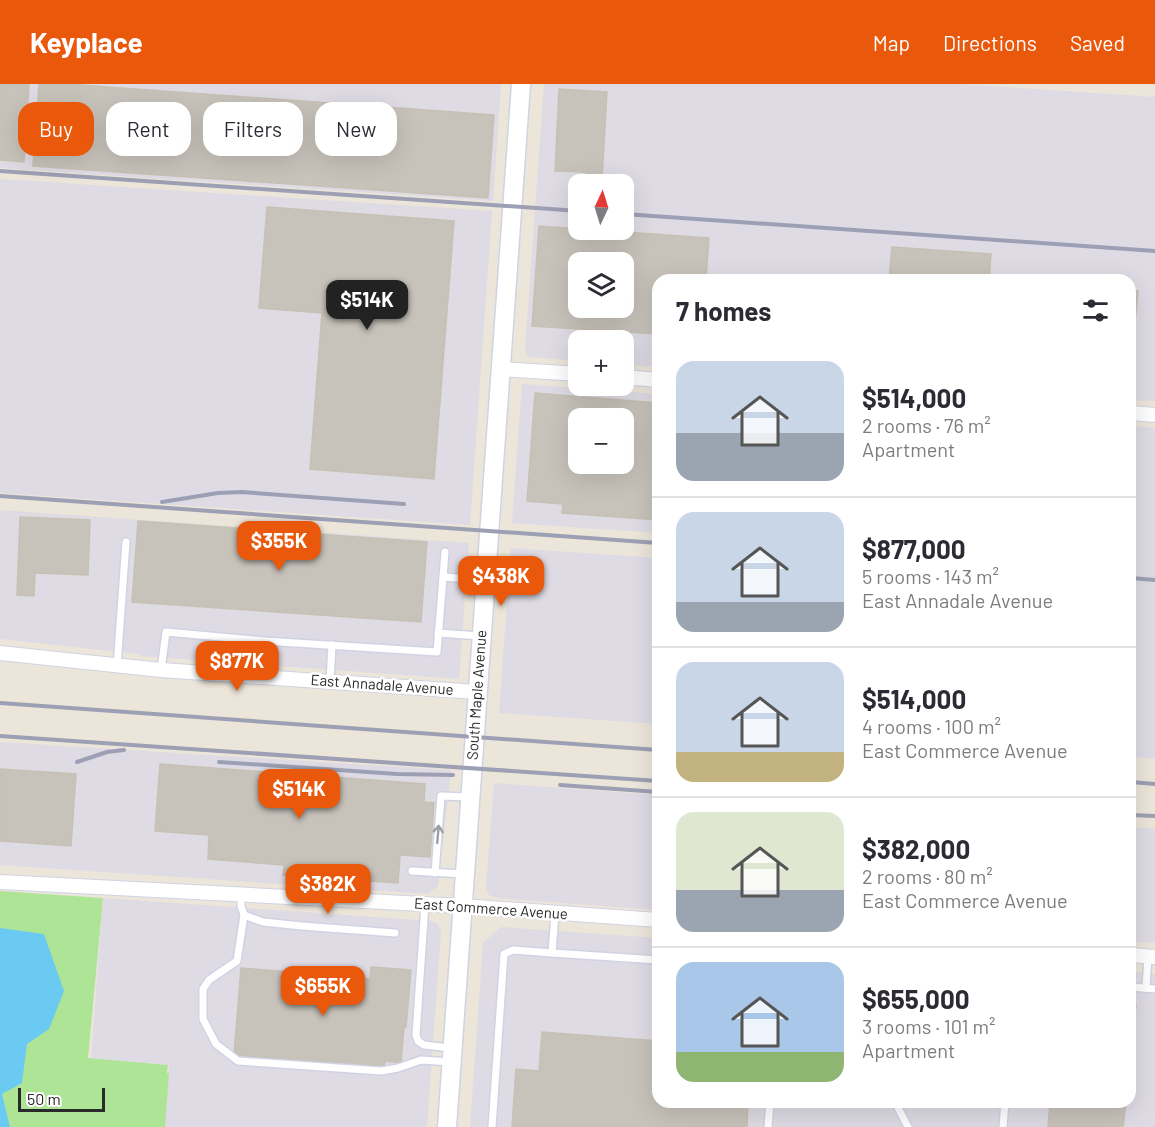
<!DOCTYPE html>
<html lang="en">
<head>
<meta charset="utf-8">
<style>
	:root { --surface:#fff; --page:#f7f7f7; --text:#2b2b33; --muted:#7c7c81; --line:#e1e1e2; --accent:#ea580c }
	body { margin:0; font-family:Barlow,sans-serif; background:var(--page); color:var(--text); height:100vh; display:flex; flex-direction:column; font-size:22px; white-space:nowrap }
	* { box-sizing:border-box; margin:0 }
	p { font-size:20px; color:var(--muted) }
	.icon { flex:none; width:33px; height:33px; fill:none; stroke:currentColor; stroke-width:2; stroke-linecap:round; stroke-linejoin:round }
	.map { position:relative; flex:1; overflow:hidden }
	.panel { position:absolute; left:652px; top:190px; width:484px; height:834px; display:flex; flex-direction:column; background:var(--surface); border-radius:18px; box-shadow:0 6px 24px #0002 }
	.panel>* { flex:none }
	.guide { position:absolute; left:18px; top:18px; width:544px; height:54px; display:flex; gap:12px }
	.needle { width:39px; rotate:4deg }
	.buttons { position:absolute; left:568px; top:90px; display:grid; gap:12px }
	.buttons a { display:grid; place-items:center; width:66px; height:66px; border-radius:12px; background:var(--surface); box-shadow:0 6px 24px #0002; font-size:30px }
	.scale { position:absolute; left:18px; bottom:15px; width:87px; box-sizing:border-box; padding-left:6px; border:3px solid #292929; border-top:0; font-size:16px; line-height:21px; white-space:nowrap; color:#292929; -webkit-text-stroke:4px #fff; paint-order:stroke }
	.price { position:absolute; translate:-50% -51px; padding:0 14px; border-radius:12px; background:var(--accent); color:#fff; font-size:20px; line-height:39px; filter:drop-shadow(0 2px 3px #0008) }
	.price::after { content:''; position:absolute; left:50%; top:36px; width:18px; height:14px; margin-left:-9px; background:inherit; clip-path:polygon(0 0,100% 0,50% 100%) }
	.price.selected { background:#222; color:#fff }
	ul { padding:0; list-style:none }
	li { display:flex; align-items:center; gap:18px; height:150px; padding:0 24px }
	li+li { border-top:2px solid var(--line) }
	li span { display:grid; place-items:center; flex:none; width:168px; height:120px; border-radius:18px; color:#555 }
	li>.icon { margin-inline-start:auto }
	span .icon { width:72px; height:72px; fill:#fffc; stroke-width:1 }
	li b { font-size:26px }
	h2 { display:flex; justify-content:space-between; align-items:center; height:72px; padding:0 24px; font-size:26px }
	.chip { padding:0 21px; border-radius:18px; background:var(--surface); box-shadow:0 6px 24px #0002; font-size:21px; line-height:54px }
	.chip.selected { background:var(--accent); color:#fff }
	header { display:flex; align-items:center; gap:36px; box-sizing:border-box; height:84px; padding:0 30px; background:var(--accent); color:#fff }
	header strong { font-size:28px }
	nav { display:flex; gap:33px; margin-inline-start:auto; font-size:21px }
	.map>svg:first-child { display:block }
	.industrial { fill:#dedbe4; fill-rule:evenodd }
	.green { fill:#aee495 }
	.water { fill:#6acaf1 }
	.building { fill:#c7c2ba; stroke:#c7c1b4; stroke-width:1.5; fill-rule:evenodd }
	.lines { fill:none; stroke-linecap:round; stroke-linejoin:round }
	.service-casing { stroke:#d0d3e3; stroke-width:10 }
	.minor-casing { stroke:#d0d3e3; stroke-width:16 }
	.tertiary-casing { stroke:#d0d3e3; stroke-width:21 }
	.service { stroke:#fff; stroke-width:7 }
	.minor { stroke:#fff; stroke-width:14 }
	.tertiary { stroke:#fff; stroke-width:18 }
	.rail { stroke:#9da0b4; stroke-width:4 }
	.oneway { stroke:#9f9f9f }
	.labels { text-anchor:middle; stroke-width:5; stroke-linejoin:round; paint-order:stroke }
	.street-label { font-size:15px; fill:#292929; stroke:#fff }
</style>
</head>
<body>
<header>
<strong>Keyplace</strong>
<nav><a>Map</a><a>Directions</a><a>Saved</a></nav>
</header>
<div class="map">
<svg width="1155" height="1043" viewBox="0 0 1155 1043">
	<rect width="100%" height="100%" fill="#ece5da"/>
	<g class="industrial">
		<path d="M0,0H501L493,117L0,84Z"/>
		<path d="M544,0H960L1155,13V317L1131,316V196H658V283L624,281V256H579V277L529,273L526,270L525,266ZM579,100H624V146H579ZM579,178H624V224H579Z"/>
		<path d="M0,95L492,127L470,441L0,409Z"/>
		<path d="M522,300L658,310V449L512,439ZM579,334H624V380H579Z"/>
		<path d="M1131,342L1155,344V675L1131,673Z"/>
		<path d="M0,426L469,459L459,595L139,572V570L0,555Z"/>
		<path d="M511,464L658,474V640L499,629Z"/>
		<path d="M0,658L451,686L438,802L428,810L0,781Z"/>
		<path d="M494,699L658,711V826L496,814L489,811L486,804Z"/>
		<path d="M1131,743L1155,745V859L1131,858Z"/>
		<path d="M103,814L431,837L438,840L441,847L427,1043H165L169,981L91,975Z"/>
		<path d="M501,843L658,854V1018H1131V888L1155,890V1043H470L483,859Z"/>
	</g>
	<path class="green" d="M0,807L103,814L88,974L168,981L167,989H169L165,1043H0Z"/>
	<path class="water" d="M0,844L44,850L64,907L49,945L27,960L22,999L2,1010L10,1043H0Z"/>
	<g class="building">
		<path d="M0,0H29L24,78L0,76Z"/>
		<path d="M39,0H66L494,31L488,114L33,82Z"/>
		<path d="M559,5L607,8L602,96L585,95L586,88L555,87Z"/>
		<path d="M267,123L454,137L434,395L310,385L322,229L259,224Z"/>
		<path d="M539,142L709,154L706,196H658V250L532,242ZM579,178H624V224H579Z"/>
		<path d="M892,163L991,170L989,196H889Z"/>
		<path d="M1131,206L1138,207L1135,238H1131Z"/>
		<path d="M535,309L658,319V436L562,429L563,420L527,417ZM579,334H624V380H579Z"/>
		<path d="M20,433L90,436L88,491L35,489L34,512L17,511Z"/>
		<path d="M138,437L427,458L421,538L132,518Z"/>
		<path d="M160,680L425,700L424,718L434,719L430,773L400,771L398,799L283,791L284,781L208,775L209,751L155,747Z"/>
		<path d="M0,685L76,690L71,762L0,757Z"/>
		<path d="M371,883L411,886L406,943H404L401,979L385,977L384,983L234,971L241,884L370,895Z"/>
		<path d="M1131,919L1136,920L1131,966Z"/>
		<path d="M542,948L658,957V1018H748L747,1043H512L516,985L539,987Z"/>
		<path d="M1050,1018H1126L1123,1043H1048Z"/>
	</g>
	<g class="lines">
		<defs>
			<g id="service">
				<path d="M443,493L485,496"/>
				<path d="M438,549L481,552"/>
				<path d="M117,582L126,458"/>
				<path d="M161,586L166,548L264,557L437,568L445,468"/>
				<path d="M261,593L264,557"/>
				<path d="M330,598L332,561"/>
				<path d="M412,787L464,790"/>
				<path d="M435,789L441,712L469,713"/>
				<path d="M241,811V822L244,831L263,838L302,842L395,849"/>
				<path d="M425,820L416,951L418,957L424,961L450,964"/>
				<path d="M555,829L552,869L658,876"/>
				<path d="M244,831L237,877L209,896L203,905V935L216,960L238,977L381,987L398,984L421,976L451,978"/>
				<path d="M1131,903L1155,905"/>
				<path d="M1146,904L1148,872"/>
				<path d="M895,1018L908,1043"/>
				<path d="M492,1043L504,870L513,866L552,869"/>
				<path d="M768,1043L770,1018"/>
				<path d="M1003,1043L1005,1018"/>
			</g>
			<g id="minor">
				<path d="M500,285L579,290"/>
				<path d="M624,293L658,296"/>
				<path d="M1131,329L1155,331"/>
				<path d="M0,569L161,586L477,608"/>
				<path d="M0,798L462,822L658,836"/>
				<path d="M1131,871L1155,873"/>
			</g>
			<path id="tertiary" d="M447,1043L521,0"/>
		</defs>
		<use href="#service" class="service-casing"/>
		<use href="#minor" class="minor-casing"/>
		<use href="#tertiary" class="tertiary-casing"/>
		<use href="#service" class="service"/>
		<use href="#minor" class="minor"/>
		<use href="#tertiary" class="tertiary"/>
		<g class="rail">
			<path d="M0,87L579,127"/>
			<path d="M624,130L1155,167"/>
			<path d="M0,412L658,459"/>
			<path d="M162,418L218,409L242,408L404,420"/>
			<path d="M1131,494L1155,496"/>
			<path d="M0,619L658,666"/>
			<path d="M0,652L658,697"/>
			<path d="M77,678L107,668L124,666"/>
			<path d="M219,678L397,690L453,691"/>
			<path d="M1131,698L1155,700"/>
			<path d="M560,701L658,708"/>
			<path d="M1131,731L1155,732"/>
		</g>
	</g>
	<defs><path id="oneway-shaft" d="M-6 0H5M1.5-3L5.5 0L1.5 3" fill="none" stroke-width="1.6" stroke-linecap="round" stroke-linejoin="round" transform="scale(1.5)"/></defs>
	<use class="oneway" href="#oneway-shaft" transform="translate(438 750) rotate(-85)"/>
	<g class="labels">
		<g class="street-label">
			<text transform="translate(382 601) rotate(4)" y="5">East Annadale Avenue</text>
			<text transform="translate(477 611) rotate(-86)" y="5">South Maple Avenue</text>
			<text transform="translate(491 825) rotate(4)" y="5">East Commerce Avenue</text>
		</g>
	</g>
</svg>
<div class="buttons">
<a><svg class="needle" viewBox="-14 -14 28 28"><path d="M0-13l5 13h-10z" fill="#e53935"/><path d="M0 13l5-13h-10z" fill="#7c7c81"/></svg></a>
<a><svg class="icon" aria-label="layers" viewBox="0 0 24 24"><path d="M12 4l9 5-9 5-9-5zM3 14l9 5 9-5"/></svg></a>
<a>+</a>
<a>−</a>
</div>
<div class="scale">50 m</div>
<b class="price selected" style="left:367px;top:247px">$514K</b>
<b class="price" style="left:279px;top:488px">$355K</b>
<b class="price" style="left:501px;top:523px">$438K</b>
<b class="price" style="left:237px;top:608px">$877K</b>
<b class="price" style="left:299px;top:736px">$514K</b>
<b class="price" style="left:328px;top:831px">$382K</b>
<b class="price" style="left:323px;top:933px">$655K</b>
<div class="guide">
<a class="chip selected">Buy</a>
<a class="chip">Rent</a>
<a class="chip">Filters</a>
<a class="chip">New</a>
</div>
<section class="panel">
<h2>7 homes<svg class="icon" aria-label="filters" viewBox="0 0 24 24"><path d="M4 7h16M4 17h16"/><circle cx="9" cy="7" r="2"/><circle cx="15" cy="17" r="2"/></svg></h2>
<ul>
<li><span style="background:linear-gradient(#c9d6e8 60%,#9aa5b1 0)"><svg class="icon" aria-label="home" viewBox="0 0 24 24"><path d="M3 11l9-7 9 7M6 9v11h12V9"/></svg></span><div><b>$514,000</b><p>2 rooms · 76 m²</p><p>Apartment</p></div></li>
<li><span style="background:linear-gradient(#c9d6e8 75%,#9aa5b1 0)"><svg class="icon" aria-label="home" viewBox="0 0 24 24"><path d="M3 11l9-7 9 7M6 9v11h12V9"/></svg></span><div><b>$877,000</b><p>5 rooms · 143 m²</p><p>East Annadale Avenue</p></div></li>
<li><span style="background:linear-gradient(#c9d6e8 75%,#c2b280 0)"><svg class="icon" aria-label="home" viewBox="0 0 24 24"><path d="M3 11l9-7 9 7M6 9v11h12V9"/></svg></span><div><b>$514,000</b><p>4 rooms · 100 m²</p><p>East Commerce Avenue</p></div></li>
<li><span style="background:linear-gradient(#dfe7d0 65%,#9aa5b1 0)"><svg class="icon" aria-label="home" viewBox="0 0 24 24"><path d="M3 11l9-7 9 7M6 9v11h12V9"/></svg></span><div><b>$382,000</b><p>2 rooms · 80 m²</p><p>East Commerce Avenue</p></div></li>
<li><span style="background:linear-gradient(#a9c7e8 75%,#8fb573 0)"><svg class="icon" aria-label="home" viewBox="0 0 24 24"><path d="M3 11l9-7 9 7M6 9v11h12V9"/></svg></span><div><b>$655,000</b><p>3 rooms · 101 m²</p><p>Apartment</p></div></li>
</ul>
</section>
</div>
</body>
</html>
